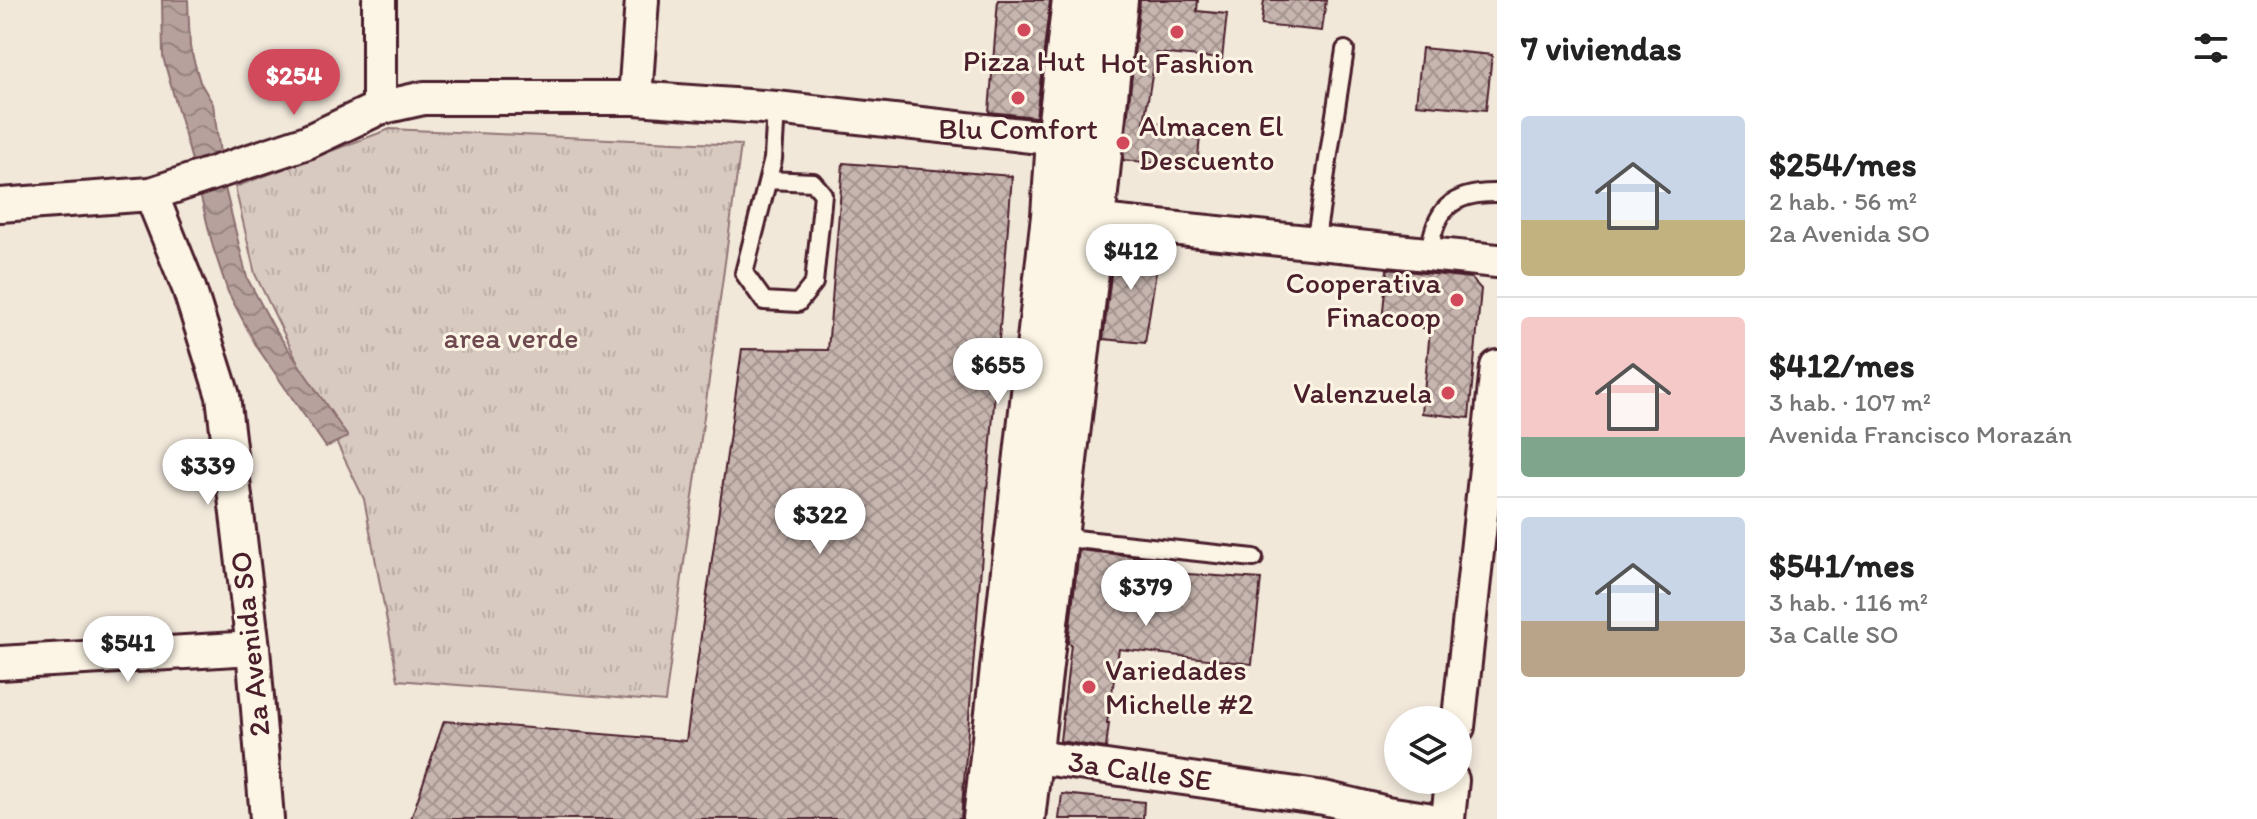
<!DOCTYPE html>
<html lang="es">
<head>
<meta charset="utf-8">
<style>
	:root { --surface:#fff; --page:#f6f6f6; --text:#222; --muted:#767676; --line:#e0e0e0; --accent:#d1495b }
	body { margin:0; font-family:Itim,sans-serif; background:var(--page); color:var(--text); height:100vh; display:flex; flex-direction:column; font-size:30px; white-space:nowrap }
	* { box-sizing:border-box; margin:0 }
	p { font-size:26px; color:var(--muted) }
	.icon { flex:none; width:44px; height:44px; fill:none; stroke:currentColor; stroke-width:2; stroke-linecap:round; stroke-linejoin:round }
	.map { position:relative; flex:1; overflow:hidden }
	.side { display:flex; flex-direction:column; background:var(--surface); width:760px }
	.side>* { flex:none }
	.fabs { position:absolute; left:1384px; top:706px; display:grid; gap:16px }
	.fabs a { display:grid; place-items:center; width:88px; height:88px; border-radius:50%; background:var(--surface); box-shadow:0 4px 12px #0003; font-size:40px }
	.price { position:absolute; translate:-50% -68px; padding:0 18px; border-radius:28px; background:#fff; color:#222; font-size:26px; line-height:52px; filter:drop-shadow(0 2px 4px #0008) }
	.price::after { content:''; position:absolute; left:50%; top:48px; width:24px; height:18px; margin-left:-12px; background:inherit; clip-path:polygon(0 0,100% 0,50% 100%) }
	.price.on { background:var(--accent); color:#fff }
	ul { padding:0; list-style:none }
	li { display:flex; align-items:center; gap:24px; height:200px; padding:0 24px }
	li+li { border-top:2px solid var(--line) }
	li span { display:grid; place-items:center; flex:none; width:224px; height:160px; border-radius:8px; color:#555 }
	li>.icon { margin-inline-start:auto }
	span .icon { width:96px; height:96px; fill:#fffc; stroke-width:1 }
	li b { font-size:34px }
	h2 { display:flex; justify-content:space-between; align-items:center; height:96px; padding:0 24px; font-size:34px }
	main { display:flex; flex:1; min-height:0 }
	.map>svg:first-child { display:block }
	.park { fill:url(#park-tufts); stroke:#917476; stroke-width:2 }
	.water { fill:url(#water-waves); stroke:#8b6d6f; stroke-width:2 }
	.building { fill:url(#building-cross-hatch); stroke:#4a1f2b; stroke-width:2 }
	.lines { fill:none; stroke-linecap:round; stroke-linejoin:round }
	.service-casing { stroke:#4a1f2b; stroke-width:22 }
	.minor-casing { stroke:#4a1f2b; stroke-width:38 }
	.secondary-casing { stroke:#4a1f2b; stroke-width:50 }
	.service { stroke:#fcf5e5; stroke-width:16 }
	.minor { stroke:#fcf5e5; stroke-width:32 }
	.secondary { stroke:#fcf5e5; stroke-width:44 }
	.poi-dot { fill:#d1495b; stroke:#fcf5e5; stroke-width:3 }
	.labels { text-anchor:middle; stroke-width:6; stroke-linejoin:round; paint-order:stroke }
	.poi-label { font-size:30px; fill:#4a1f2b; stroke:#fcf5e5 }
	.park-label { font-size:30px; fill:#6e4a50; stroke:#fcf5e5 }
	.street-label { font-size:30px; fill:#4a1f2b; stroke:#fcf5e5 }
</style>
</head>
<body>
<main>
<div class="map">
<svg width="1497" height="819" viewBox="0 0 1497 819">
	<defs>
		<pattern id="park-tufts" width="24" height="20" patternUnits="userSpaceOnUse" patternTransform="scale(2)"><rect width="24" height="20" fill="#d8cac0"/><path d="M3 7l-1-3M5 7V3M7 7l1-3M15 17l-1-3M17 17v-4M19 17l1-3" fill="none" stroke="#bbada5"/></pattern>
		<pattern id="water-waves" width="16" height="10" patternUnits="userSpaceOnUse" patternTransform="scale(2)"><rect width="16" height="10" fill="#b6a19c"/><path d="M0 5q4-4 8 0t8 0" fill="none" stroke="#96837f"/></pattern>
		<pattern id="building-cross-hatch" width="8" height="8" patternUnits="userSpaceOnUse" patternTransform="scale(2)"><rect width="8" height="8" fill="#c7b6af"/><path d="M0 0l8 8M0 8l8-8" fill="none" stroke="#a4938f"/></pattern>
	</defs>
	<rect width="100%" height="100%" fill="#f1e8da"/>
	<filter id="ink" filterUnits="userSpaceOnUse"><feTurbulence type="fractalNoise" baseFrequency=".0125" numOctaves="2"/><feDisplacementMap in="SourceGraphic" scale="16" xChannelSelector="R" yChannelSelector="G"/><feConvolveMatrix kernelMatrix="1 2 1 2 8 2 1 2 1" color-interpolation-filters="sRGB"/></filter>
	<g filter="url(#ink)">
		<path class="park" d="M390,129L741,145L665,702L398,680L364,499L255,274L235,187Z"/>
		<path class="water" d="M162,0H188L190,47L200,82L213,104L225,188L247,278L274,328L348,437L326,447L257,347L228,292L213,247L191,157L163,57Z"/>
		<g class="building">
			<path d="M998,0H1050L1036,117L989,112Z"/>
			<path d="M1140,0H1198L1197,11L1227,14L1222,59L1156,53L1144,122L1201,127L1197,167L1123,160Z"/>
			<path d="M1264,0H1326L1322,31L1261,25Z"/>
			<path d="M1422,48L1492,55L1486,110L1416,104Z"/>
			<path d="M843,163L1012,176L961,819H411L444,721L686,741L742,349L828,350Z"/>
			<path d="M1117,242L1160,246L1145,343L1103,339L1115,244Z"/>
			<path d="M1387,269L1471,278L1481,289L1469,418L1422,413L1430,330L1409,324L1382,322Z"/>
			<path d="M1079,550L1161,559L1158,572L1261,579L1252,664L1119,649L1107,723H1109L1106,748L1060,741L1071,644L1068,643Z"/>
			<path d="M1062,794L1144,802L1143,819H1059Z"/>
		</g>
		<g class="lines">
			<defs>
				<g id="service">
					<path d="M768,180L813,182L823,194L814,283L798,303L764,301L744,273L773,159L776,108"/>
					<path d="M1315,244L1345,50"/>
					<path d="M1429,255C1434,211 1450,192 1497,193"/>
					<path d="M1057,537L1254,558"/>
				</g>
				<g id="minor">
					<path d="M379,0V108"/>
					<path d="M635,98L642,0"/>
					<path d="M151,194L189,288L223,396L253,648L267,819"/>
					<path d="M0,205L151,194L307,142L379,108L424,98H635L776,108L1059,139L1080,145"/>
					<path d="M1070,218L1497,261"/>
					<path d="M0,663L253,648"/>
					<path d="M1458,727L1497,367"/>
					<path d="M1008,753L1324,798L1387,813L1427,819"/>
					<path d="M1448,819L1452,780"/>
				</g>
				<g id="secondary">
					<path d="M986,819L1054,216L1059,139L1075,0"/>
					<path d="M1022,819L1092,221L1115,0"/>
				</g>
			</defs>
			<use href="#service" class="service-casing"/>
			<use href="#minor" class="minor-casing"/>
			<use href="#secondary" class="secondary-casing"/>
			<use href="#service" class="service"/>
			<use href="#minor" class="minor"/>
			<use href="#secondary" class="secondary"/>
		</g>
	</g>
	<g class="poi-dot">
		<circle cx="1024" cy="30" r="8"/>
		<circle cx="1177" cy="32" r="8"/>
		<circle cx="1018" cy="98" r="8"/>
		<circle cx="1123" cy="143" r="8"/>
		<circle cx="1457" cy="300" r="8"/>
		<circle cx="1448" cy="393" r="8"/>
		<circle cx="1089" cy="687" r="8"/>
	</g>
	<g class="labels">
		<g class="poi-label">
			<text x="1024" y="71">Pizza Hut</text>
			<text x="1177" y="73">Hot Fashion</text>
			<text x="1139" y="136" text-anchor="start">Almacen El<tspan x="1139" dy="34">Descuento</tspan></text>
			<text x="1018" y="139">Blu Comfort</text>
			<text x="1441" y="293" text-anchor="end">Cooperativa<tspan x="1441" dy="34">Finacoop</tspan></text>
			<text x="1432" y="403" text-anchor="end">Valenzuela</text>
			<text x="1105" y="680" text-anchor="start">Variedades<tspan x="1105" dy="34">Michelle #2</tspan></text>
		</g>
		<g class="park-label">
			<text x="511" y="348">area verde</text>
		</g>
		<g class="street-label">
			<text transform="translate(250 644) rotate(-96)" y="10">2a Avenida SO</text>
			<text transform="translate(1140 771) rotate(8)" y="10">3a Calle SE</text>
		</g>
	</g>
</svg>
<div class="fabs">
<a><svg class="icon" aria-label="layers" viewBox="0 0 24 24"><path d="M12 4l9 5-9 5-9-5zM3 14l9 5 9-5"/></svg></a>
</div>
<b class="price on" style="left:294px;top:117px">$254</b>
<b class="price" style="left:1131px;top:292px">$412</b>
<b class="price" style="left:998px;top:406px">$655</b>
<b class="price" style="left:208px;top:507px">$339</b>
<b class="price" style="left:820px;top:556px">$322</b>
<b class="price" style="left:1146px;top:628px">$379</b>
<b class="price" style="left:128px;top:684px">$541</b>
</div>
<section class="side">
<h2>7 viviendas<svg class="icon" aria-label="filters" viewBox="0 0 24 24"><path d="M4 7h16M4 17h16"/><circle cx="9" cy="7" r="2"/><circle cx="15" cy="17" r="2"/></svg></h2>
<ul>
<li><span style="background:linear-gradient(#c9d6e8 65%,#c2b280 0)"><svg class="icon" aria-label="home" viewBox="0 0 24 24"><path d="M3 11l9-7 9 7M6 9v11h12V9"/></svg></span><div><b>$254/mes</b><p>2 hab. · 56 m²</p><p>2a Avenida SO</p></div></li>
<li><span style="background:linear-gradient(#f6c9c9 75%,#7fa58c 0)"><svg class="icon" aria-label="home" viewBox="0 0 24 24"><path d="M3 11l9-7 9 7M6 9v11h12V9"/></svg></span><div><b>$412/mes</b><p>3 hab. · 107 m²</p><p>Avenida Francisco Morazán</p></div></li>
<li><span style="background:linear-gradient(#c9d6e8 65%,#b9a48a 0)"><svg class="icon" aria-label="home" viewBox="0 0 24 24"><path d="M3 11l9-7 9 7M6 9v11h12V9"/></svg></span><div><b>$541/mes</b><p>3 hab. · 116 m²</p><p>3a Calle SO</p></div></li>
</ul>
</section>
</main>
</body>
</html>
